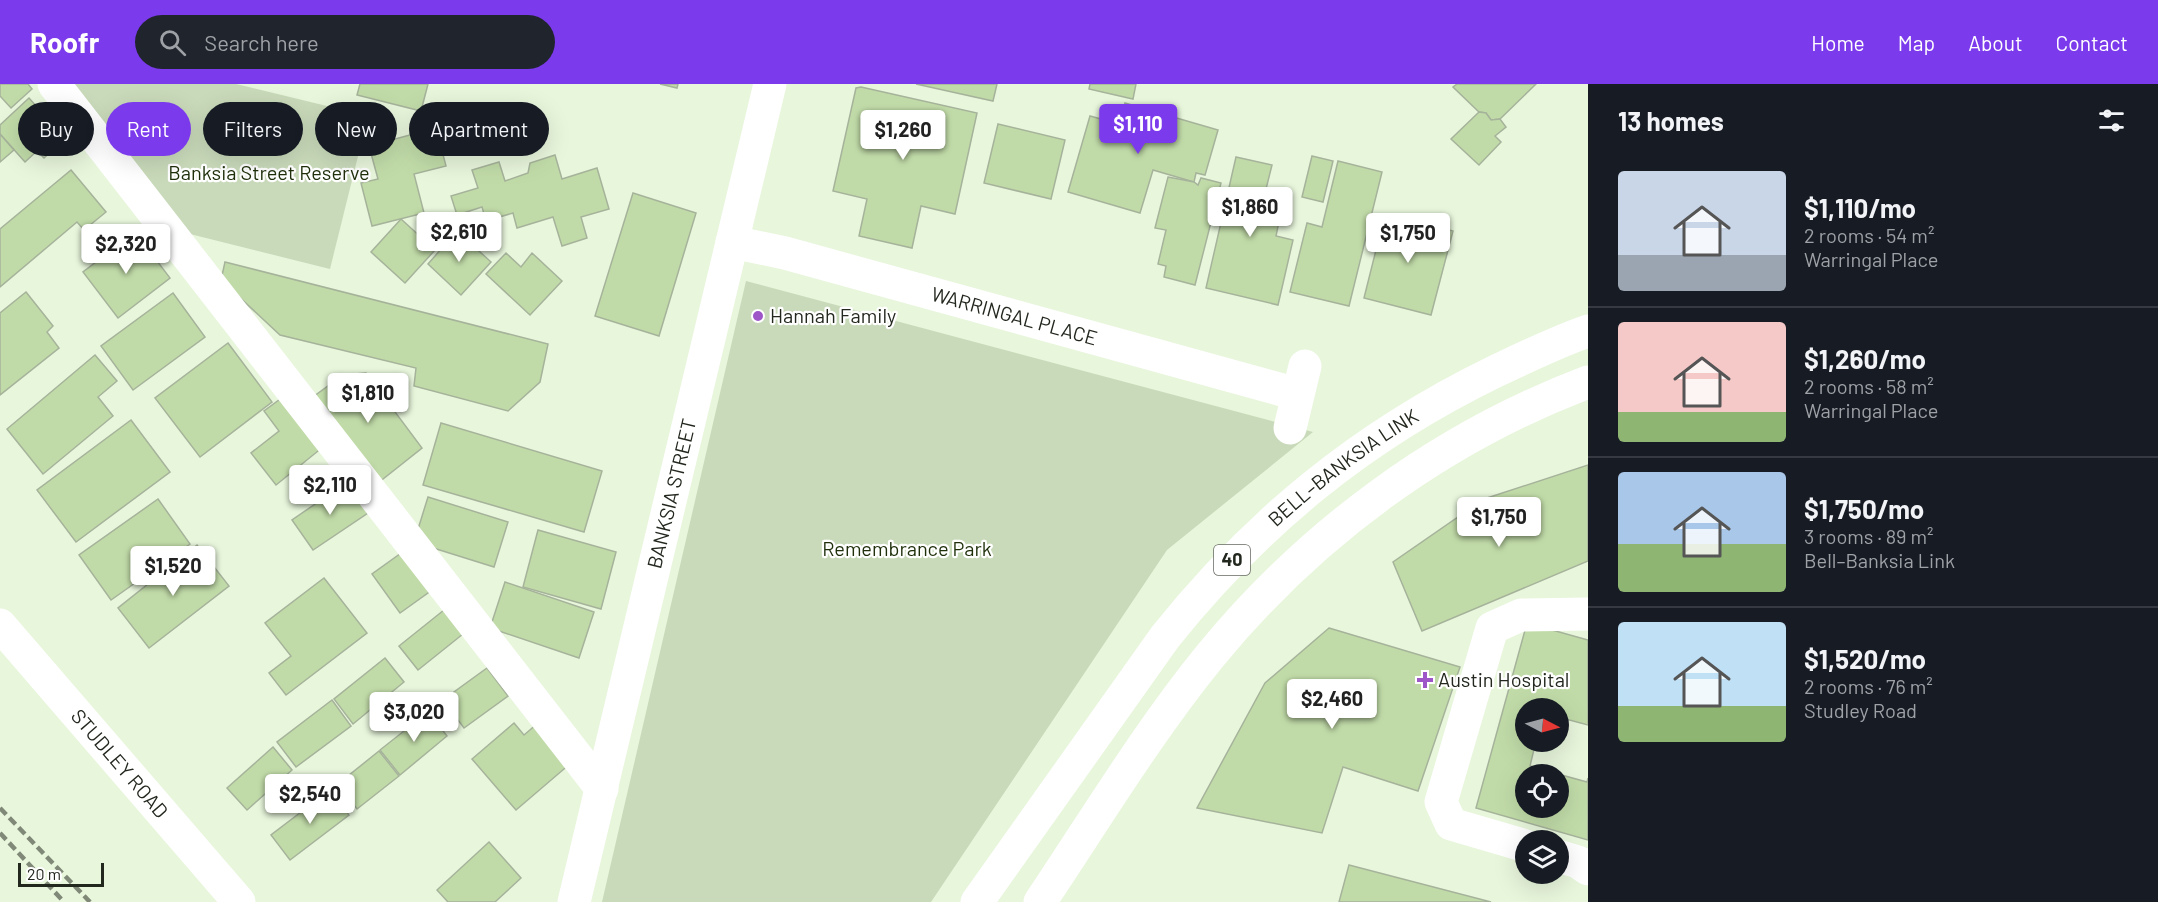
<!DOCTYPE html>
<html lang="en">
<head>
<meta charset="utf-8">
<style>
	:root { --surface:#171b24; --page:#20242c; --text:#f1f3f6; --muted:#9ea1a6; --line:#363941; --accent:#7c3aed }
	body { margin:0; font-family:Barlow,sans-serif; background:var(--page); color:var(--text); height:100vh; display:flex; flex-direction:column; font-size:22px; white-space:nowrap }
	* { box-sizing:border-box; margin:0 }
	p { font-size:20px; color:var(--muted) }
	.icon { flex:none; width:33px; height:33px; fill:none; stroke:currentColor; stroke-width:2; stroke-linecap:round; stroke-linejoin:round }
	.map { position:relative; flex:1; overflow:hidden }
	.details { display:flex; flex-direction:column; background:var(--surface); width:570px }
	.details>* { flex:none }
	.top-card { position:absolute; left:18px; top:18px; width:570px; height:54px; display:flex; gap:12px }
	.needle { width:39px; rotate:96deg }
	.controls { position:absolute; left:1515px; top:614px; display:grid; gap:12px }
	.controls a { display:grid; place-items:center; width:54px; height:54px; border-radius:50%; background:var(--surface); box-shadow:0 6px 24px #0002; font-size:30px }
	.scale { position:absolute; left:18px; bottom:15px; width:86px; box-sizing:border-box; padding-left:6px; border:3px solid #23281f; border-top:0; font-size:16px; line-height:21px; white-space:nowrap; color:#23281f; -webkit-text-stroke:4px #fff; paint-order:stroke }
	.price { position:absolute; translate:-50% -51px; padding:0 14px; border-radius:6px; background:#fff; color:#222; font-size:20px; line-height:39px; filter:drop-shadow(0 2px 3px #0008) }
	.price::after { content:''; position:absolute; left:50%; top:36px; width:18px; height:14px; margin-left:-9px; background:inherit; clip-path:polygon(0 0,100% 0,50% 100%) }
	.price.current { background:var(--accent); color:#fff }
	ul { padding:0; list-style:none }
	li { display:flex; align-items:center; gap:18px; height:150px; padding:0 30px }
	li+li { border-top:2px solid var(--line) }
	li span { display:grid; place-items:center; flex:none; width:168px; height:120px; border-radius:6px; color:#555 }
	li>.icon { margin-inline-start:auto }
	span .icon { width:72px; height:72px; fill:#fffc; stroke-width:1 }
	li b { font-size:26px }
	h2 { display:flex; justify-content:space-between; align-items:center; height:72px; padding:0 30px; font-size:26px }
	.chip { padding:0 21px; border-radius:27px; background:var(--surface); box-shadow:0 6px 24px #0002; font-size:21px; line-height:54px }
	.chip.current { background:var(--accent); color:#fff }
	header { display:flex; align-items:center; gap:36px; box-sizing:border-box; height:84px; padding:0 30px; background:var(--accent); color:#fff }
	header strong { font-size:28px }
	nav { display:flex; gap:33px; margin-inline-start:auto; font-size:21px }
	.search { width:420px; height:54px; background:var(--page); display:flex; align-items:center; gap:15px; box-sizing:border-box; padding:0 21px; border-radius:33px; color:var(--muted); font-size:22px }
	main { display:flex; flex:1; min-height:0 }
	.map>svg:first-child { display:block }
	.green { fill:#c9daba }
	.building { fill:#c1dba8; stroke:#a6b39b; stroke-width:1.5 }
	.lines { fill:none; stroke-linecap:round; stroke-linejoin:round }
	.minor { stroke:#fff; stroke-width:33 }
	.highway { stroke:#fff; stroke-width:33 }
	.rail { stroke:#808978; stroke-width:4.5; stroke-dasharray:9 4.5; stroke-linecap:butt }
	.poi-dot { fill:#9d55c8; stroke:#fff; stroke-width:2 }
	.labels { text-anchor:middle; stroke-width:4.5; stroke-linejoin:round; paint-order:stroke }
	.shield { fill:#fff; stroke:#656862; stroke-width:1.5 }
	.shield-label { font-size:18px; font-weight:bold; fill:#23281f }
	.park-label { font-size:20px; fill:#1e2f0a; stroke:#fff }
	.poi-label { font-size:20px; fill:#23281f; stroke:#fff; text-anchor:start }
	.street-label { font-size:20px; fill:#23281f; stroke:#fff }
</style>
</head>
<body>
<header>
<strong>Roofr</strong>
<div class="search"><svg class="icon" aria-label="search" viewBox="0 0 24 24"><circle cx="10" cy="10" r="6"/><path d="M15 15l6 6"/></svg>Search here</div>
<nav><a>Home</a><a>Map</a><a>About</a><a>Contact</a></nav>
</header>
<main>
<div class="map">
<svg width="1588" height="818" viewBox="0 0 1588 818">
	<rect width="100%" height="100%" fill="#e8f6dc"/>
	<g class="green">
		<path d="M61,0H236L368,32L330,185L178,147Z"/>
		<path d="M746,197L1313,348L1167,466L931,818H602Z"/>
	</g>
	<g class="building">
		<path d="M0,0H28L32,5L11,24L0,12Z"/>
		<path d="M360,0H428L421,27L357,11Z"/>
		<path d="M660,0H678L677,4Z"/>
		<path d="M916,0H997L993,17Z"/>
		<path d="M1090,0H1136L1133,15L1089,5Z"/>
		<path d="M1457,0H1536L1500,35L1491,36L1486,29L1479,28L1453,3Z"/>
		<path d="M861,3L977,29L955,130L921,122L912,164L859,152L867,115L833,107L856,4Z"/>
		<path d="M29,14L65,55L44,74L37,67L25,78L0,50V41Z"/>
		<path d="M1125,19L1218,46L1205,91L1196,89L1194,98L1153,86L1140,129L1068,108L1090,32L1119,40Z"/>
		<path d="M1479,28L1486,29L1491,36L1500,35L1506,43L1495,52L1501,58L1479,81L1451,55Z"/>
		<path d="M998,40L1065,56L1051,115L984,99Z"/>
		<path d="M436,44L446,82L414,90L424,129L372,142L361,99L378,95L369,62Z"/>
		<path d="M0,50L14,66L0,78Z"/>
		<path d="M555,71L562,95L597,84L609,125L581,133L587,154L562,162L553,133L517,144L513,129L486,137L482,123L457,131L451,112L478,104L472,86L499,78L505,97L528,89L530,79Z"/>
		<path d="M1312,72L1333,77L1323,118L1302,113Z"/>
		<path d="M1236,73L1272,81L1265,109L1284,113L1276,152L1293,156L1278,221L1206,204Z"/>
		<path d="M1338,77L1382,88L1349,222L1290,208L1307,139L1322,143Z"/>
		<path d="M71,86L106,128L84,146L77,138L0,203V145Z"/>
		<path d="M1168,93L1194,98L1198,101L1201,94L1221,99L1195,201L1164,193L1166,182L1158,180L1166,146L1155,144Z"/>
		<path d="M633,109L696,129L659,252L595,232Z"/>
		<path d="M1385,130L1453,147L1431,231L1364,214Z"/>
		<path d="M401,135L435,166L405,199L371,168Z"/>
		<path d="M457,147L491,178L461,211L428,180Z"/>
		<path d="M135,148L170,194L118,234L83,188Z"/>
		<path d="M506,169L521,183L532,169L562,197L530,231L486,190Z"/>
		<path d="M225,178L548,260L540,298L508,327L414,302L416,284L280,251L221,196Z"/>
		<path d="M26,208L53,242L47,248L59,264L0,311V229Z"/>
		<path d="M173,209L205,253L133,306L101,262Z"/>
		<path d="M228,259L272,318L200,373L155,314Z"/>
		<path d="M95,271L117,297L98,313L113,332L43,390L7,345Z"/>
		<path d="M366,289L422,364L378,399L313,313L343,291Z"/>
		<path d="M283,313L323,363L276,401L251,369L279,347L264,327Z"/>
		<path d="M131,336L170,388L76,458L37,406Z"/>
		<path d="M441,339L602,387L584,448L423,401Z"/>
		<path d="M1588,381V477L1422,547L1393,478L1484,415Z"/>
		<path d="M347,398L368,429L313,466L292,436Z"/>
		<path d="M428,413L508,438L494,483L414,458Z"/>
		<path d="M158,415L190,460L111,516L79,471Z"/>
		<path d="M538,446L616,468L601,525L523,503Z"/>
		<path d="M197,461L229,502L149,564L118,524Z"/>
		<path d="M404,467L432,506L400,529L372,490Z"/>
		<path d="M324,494L367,549L286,611L269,589L291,572L265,539Z"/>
		<path d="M505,498L594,528L579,574L490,544Z"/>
		<path d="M444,526L463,550L418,586L399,562Z"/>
		<path d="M1527,539L1588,556V641L1558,633V624H1526V657H1536L1530,682L1557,690H1526V723H1558V690L1587,698L1588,694V756L1476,724Z"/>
		<path d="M1329,544L1460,583L1418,707L1343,683L1322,749L1197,724L1265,599Z"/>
		<path d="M385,574L404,598L353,640L334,615Z"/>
		<path d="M487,584L508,612L464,644L443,616Z"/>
		<path d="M332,616L351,642L296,683L277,658Z"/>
		<path d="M428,628L447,652L400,691L380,666Z"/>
		<path d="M514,639L524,651L538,639L571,679L516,726L472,675Z"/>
		<path d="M273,663L292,686L247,726L227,704Z"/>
		<path d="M379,667L399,692L357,725L338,700Z"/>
		<path d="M330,706L349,731L290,776L271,751Z"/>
		<path d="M489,758L521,794L495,818H448L437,806Z"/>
		<path d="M1349,781L1491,818H1339Z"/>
	</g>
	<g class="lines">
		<g class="minor">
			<path d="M54,0L602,705"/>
			<path id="s1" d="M732,158L785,169L1297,310"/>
			<path d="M1290,344L1305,282"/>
			<path id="s2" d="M0,541L239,818"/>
			<path d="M1526,762L1451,740L1441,718L1492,544L1521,531L1588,530"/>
			<path d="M1558,772L1578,778L1588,785"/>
			<path id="s3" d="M574,818L770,0"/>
		</g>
		<g class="highway">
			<path id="s4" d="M977,818L1165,553C1257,438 1362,352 1496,287C1526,273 1556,258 1588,247"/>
			<path d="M1040,818C1095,736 1148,648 1210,572C1310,450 1440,354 1588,298"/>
		</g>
		<g class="rail">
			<path d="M0,724L90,818"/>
			<path d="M0,749L64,818"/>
		</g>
	</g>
	<g class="poi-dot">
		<circle cx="758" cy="232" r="6"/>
		<path d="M1422 587h6v6h6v6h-6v6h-6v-6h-6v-6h6z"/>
	</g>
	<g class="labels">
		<rect class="shield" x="1214" y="461" width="36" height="30" rx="4.5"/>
		<g class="shield-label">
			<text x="1232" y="482">40</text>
		</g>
		<g class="park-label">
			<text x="269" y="96">Banksia Street Reserve</text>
			<text x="907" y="472">Remembrance Park</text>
		</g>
		<g class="poi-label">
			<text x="770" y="239">Hannah Family</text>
			<text x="1438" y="603">Austin Hospital</text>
		</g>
		<g class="street-label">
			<text dy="7" stroke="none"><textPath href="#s1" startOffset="292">WARRINGAL PLACE</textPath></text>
			<text dy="7" stroke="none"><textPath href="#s4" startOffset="572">BELL–BANKSIA LINK</textPath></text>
			<text dy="7" stroke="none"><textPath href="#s3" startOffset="420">BANKSIA STREET</textPath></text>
			<text dy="7" stroke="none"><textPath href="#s2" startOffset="183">STUDLEY ROAD</textPath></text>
		</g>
	</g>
</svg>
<div class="controls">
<a><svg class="needle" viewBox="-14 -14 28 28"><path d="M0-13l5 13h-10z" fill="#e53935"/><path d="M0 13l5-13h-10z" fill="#9ea1a6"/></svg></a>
<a><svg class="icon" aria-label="locate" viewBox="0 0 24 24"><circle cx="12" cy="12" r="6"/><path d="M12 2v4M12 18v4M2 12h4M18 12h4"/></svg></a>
<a><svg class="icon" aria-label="layers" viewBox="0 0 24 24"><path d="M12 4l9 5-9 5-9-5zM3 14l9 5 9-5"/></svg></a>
</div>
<div class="scale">20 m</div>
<b class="price current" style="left:1138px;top:71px">$1,110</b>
<b class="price" style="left:903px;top:77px">$1,260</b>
<b class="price" style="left:1250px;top:154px">$1,860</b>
<b class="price" style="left:459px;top:179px">$2,610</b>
<b class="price" style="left:1408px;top:180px">$1,750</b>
<b class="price" style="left:126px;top:191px">$2,320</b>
<b class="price" style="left:368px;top:340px">$1,810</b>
<b class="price" style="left:330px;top:432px">$2,110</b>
<b class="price" style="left:1499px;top:464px">$1,750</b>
<b class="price" style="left:173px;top:513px">$1,520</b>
<b class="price" style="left:1332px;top:646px">$2,460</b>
<b class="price" style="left:414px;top:659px">$3,020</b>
<b class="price" style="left:310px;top:741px">$2,540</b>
<div class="top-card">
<a class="chip">Buy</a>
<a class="chip current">Rent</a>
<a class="chip">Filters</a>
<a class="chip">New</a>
<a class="chip">Apartment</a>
</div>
</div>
<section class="details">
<h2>13 homes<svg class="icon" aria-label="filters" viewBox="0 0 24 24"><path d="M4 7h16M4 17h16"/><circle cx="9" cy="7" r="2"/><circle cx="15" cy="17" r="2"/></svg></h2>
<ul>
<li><span style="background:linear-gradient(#c9d6e8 70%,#9aa5b1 0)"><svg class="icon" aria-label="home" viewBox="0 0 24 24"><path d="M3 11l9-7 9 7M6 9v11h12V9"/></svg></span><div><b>$1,110/mo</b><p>2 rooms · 54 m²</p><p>Warringal Place</p></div></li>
<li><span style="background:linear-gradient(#f6c9c9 75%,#8fb573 0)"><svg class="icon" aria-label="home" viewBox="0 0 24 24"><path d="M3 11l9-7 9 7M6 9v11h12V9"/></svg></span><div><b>$1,260/mo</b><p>2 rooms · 58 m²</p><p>Warringal Place</p></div></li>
<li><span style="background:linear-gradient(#a9c7e8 60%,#8fb573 0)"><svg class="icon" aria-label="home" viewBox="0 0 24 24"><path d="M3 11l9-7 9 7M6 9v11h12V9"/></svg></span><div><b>$1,750/mo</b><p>3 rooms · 89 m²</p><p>Bell–Banksia Link</p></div></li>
<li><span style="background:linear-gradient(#bfe0f5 70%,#8fb573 0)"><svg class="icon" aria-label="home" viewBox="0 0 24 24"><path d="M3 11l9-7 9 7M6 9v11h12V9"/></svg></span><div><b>$1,520/mo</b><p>2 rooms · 76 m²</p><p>Studley Road</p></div></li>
</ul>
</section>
</main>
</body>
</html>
